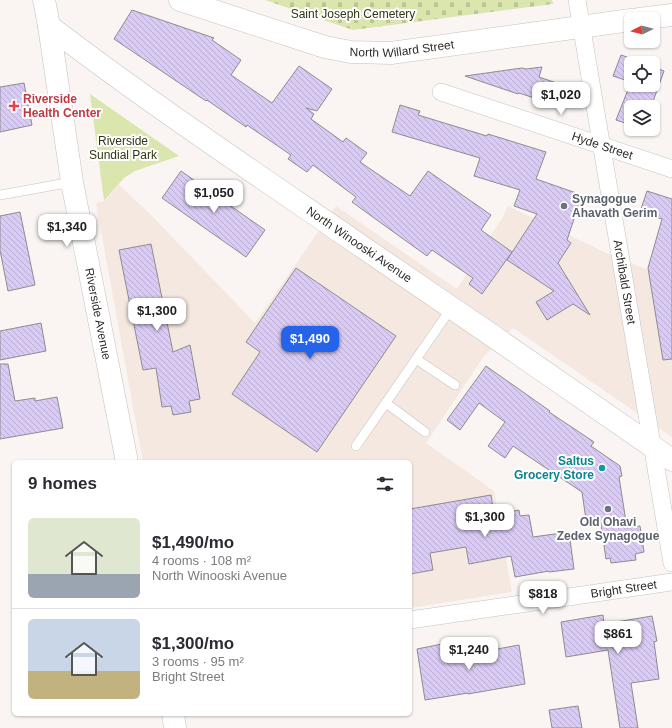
<!DOCTYPE html>
<html lang="en">
<head>
<meta charset="utf-8">
<style>
	:root { --surface:#fff; --page:#f2f2f3; --text:#2b2b33; --muted:#7c7c81; --line:#e1e1e2; --accent:#2563eb }
	body { margin:0; font-family:Helvetica,sans-serif; background:var(--page); color:var(--text); height:100vh; display:flex; flex-direction:column; font-size:15px; white-space:nowrap }
	* { box-sizing:border-box; margin:0 }
	p { font-size:13px; color:var(--muted) }
	.icon { flex:none; width:22px; height:22px; fill:none; stroke:currentColor; stroke-width:2; stroke-linecap:round; stroke-linejoin:round }
	.map { position:relative; flex:1; overflow:hidden }
	.details { position:absolute; left:12px; top:460px; width:400px; height:256px; display:flex; flex-direction:column; background:var(--surface); border-radius:6px; box-shadow:0 1px 3px #0004 }
	.details>* { flex:none }
	.needle { width:26px; rotate:264deg }
	.controls { position:absolute; left:624px; top:12px; display:grid; gap:8px }
	.controls a { display:grid; place-items:center; width:36px; height:36px; border-radius:6px; background:var(--surface); box-shadow:0 1px 3px #0004; font-size:20px }
	.price { position:absolute; translate:-50% -34px; padding:0 9px; border-radius:8px; background:#fff; color:#222; font-size:13px; line-height:26px; filter:drop-shadow(0 1px 2px #0008) }
	.price::after { content:''; position:absolute; left:50%; top:24px; width:12px; height:9px; margin-left:-6px; background:inherit; clip-path:polygon(0 0,100% 0,50% 100%) }
	.price.current { background:var(--accent); color:#fff }
	ul { padding:0; list-style:none }
	li { display:flex; align-items:center; gap:12px; height:100px; padding:0 16px }
	li+li { border-top:1px solid var(--line) }
	li span { display:grid; place-items:center; flex:none; width:112px; height:80px; border-radius:6px; color:#555 }
	li>.icon { margin-inline-start:auto }
	span .icon { width:48px; height:48px; fill:#fffc; stroke-width:1 }
	li b { font-size:17px }
	h2 { display:flex; justify-content:space-between; align-items:center; height:48px; padding:0 16px; font-size:17px }
	.map>svg:first-child { display:block }
	.built { fill:#f4e8e0 }
	.cemetery { fill:url(#cemetery-stones) }
	.green { fill:#dbe5ae }
	.building { fill:url(#building-back-hatch); stroke:#8d8c90 }
	.lines { fill:none; stroke-linecap:round; stroke-linejoin:round }
	.service-casing { stroke:#c7c2bf; stroke-width:10 }
	.minor-casing { stroke:#c7c2bf; stroke-width:18 }
	.tertiary-casing { stroke:#c7c2bf; stroke-width:23 }
	.secondary-casing { stroke:#c7c2bf; stroke-width:23 }
	.primary-casing { stroke:#c7c2bf; stroke-width:23 }
	.service { stroke:#fff; stroke-width:9 }
	.minor { stroke:#fff; stroke-width:17 }
	.tertiary { stroke:#fff; stroke-width:22 }
	.secondary { stroke:#fff; stroke-width:22 }
	.primary { stroke:#fff; stroke-width:22 }
	.health-dot { fill:#e0444e; stroke:#fff; stroke-width:1.5 }
	.worship-dot { fill:#6b7280; stroke:#fff; stroke-width:1.5 }
	.culture-dot { fill:#0f9aa8; stroke:#fff; stroke-width:1.5 }
	.labels { text-anchor:middle; stroke-width:4; stroke-linejoin:round; paint-order:stroke }
	.park-label { font-size:12px; fill:#313515; stroke:#fff }
	.street-label { font-size:12px; fill:#2e2c2b; stroke:#fff }
	.health-label { font-size:12px; font-weight:bold; fill:#be3a42; stroke:#fff; text-anchor:start }
	.worship-label { font-size:12px; font-weight:bold; fill:#5b616d; stroke:#fff; text-anchor:start }
	.culture-label { font-size:12px; font-weight:bold; fill:#0d838f; stroke:#fff; text-anchor:end }
</style>
</head>
<body>
<div class="map">
<svg width="672" height="728" viewBox="0 0 672 728">
	<defs>
		<pattern id="cemetery-stones" width="16" height="16" patternUnits="userSpaceOnUse"><rect width="16" height="16" fill="#dbe5ae"/><path d="M2 7V4a2 2 0 0 1 4 0v3zM10 15v-3a2 2 0 0 1 4 0v3z" fill="#bcc596"/></pattern>
		<pattern id="building-back-hatch" width="6" height="6" patternUnits="userSpaceOnUse"><rect width="6" height="6" fill="#dacbf5"/><path d="M-1 5l2 2M0 0l6 6M5-1l2 2" fill="none" stroke="#bbaed2"/></pattern>
	</defs>
	<rect width="100%" height="100%" fill="#faf5f2"/>
	<path class="built" d="M119,185L150,214L255,323L336,206L457,289L504,215L508,206L604,252L648,270L672,274V437L513,328L484,356L426,443L494,491L512,592L410,608V462H143L96,203L105,201Z"/>
	<path class="cemetery" d="M265,0H552L553,4L353,30Z"/>
	<path class="green" d="M90,94L179,156L135,171L124,178L104,201Z"/>
	<g class="building">
		<path d="M132,10L214,38L212,40L241,60L231,75L272,103L299,66L332,89L317,111L306,108L314,114L311,119L343,142L346,138L367,153L360,162L410,196L428,171L491,215L481,230L512,252L482,294L469,284L473,278L432,250L427,256L388,228L352,202L356,197L313,165L307,172L288,159L291,155L247,125L246,127L207,100L206,101L114,39Z"/>
		<path d="M621,55L644,63H631V85H653V67L664,71L651,107H631V125L616,120L631,82L613,76Z"/>
		<path d="M542,67L539,77L565,86L559,106L519,93L518,94L465,76L522,68L526,69Z"/>
		<path d="M24,83L32,125L0,132V87Z"/>
		<path d="M400,105L420,111L418,115L487,136L488,134L546,152L536,179L582,195L567,240L571,243L558,263L590,315L573,304L547,320L536,302L554,291L507,260L537,214L514,206L520,190L474,176L480,158L392,132Z"/>
		<path d="M181,171L265,230L246,257L162,198Z"/>
		<path d="M647,191L672,199V359L663,360L648,268L662,219L640,212Z"/>
		<path d="M20,212L35,285L8,291L0,250V216Z"/>
		<path d="M151,244L173,352L190,345L200,399L189,401L191,412L173,415L171,406L162,407L156,368L143,370L119,250Z"/>
		<path d="M296,268L396,336L317,452L232,394L260,352L246,342Z"/>
		<path d="M41,323L46,351L0,360V331Z"/>
		<path d="M0,364H8L15,401L35,398V401L57,397L63,428L0,439Z"/>
		<path d="M486,366L550,411L549,412L594,442L591,446L620,466L622,476L619,477L627,528L640,526L644,552L635,554L636,560L611,563L610,558L606,559L600,518L586,520L582,492L513,446L505,458L488,446L505,422L479,403L460,430L447,420Z"/>
		<path d="M491,495L494,515L519,510L520,516L529,515L533,537L569,532L574,569L549,572V571L515,577L511,556L469,564L466,547L430,553L433,570L410,574V509Z"/>
		<path d="M603,615L604,624L652,616L657,641L654,642L659,679L631,683L638,728H620L608,650L566,657L561,622Z"/>
		<path d="M442,644L444,656L481,652L519,645L525,684L468,694V693L425,700L417,649Z"/>
		<path d="M578,706L582,728H552L549,710Z"/>
	</g>
	<g class="lines">
		<defs>
			<g id="service">
				<path d="M0,195L72,182"/>
				<path d="M416,359L455,385"/>
				<path d="M386,403L425,432"/>
				<path d="M356,446L452,307"/>
			</g>
			<g id="minor">
				<path id="s1" d="M577,0L672,563"/>
				<path id="s2" d="M441,92L672,169"/>
				<path id="s3" d="M410,620L672,582"/>
			</g>
			<g id="tertiary">
				<path id="s4" d="M49,26L72,182L127,462"/>
				<path d="M173,714L175,728"/>
			</g>
			<g id="secondary">
				<path id="s5" d="M44,0L49,26C151,104 258,175 364,248C467,318 570,389 672,460"/>
			</g>
			<g id="primary">
				<path id="s6" d="M180,0L325,47L351,52L391,53L631,20"/>
				<path d="M639,19L672,15"/>
			</g>
		</defs>
		<use href="#service" class="service-casing"/>
		<use href="#minor" class="minor-casing"/>
		<use href="#tertiary" class="tertiary-casing"/>
		<use href="#secondary" class="secondary-casing"/>
		<use href="#primary" class="primary-casing"/>
		<use href="#service" class="service"/>
		<use href="#minor" class="minor"/>
		<use href="#tertiary" class="tertiary"/>
		<use href="#secondary" class="secondary"/>
		<use href="#primary" class="primary"/>
	</g>
	<path class="health-dot" d="M12 100h4v4h4v4h-4v4h-4v-4h-4v-4h4z"/>
	<g class="worship-dot">
		<circle cx="564" cy="206" r="4"/>
		<circle cx="608" cy="509" r="4"/>
	</g>
	<circle class="culture-dot" cx="602" cy="468" r="4"/>
	<g class="labels">
		<g class="park-label">
			<text x="353" y="18">Saint Joseph Cemetery</text>
			<text x="123" y="145">Riverside<tspan x="123" dy="14">Sundial Park</tspan></text>
		</g>
		<g class="street-label">
			<text dy="4" stroke="none"><textPath href="#s6" startOffset="230">North Willard Street</textPath></text>
			<text dy="4" stroke="none"><textPath href="#s2" startOffset="170">Hyde Street</textPath></text>
			<text dy="4" stroke="none"><textPath href="#s5" startOffset="406">North Winooski Avenue</textPath></text>
			<text dy="4" stroke="none"><textPath href="#s1" startOffset="286">Archibald Street</textPath></text>
			<text dy="4" stroke="none"><textPath href="#s4" startOffset="292">Riverside Avenue</textPath></text>
			<text dy="4" stroke="none"><textPath href="#s3" startOffset="216">Bright Street</textPath></text>
		</g>
		<g class="health-label">
			<text x="23" y="103">Riverside<tspan x="23" dy="14">Health Center</tspan></text>
		</g>
		<g class="worship-label">
			<text x="572" y="203">Synagogue<tspan x="572" dy="14">Ahavath Gerim</tspan></text>
			<text x="608" y="526" text-anchor="middle">Old Ohavi<tspan x="608" dy="14">Zedex Synagogue</tspan></text>
		</g>
		<g class="culture-label">
			<text x="594" y="465">Saltus<tspan x="594" dy="14">Grocery Store</tspan></text>
		</g>
	</g>
</svg>
<div class="controls">
<a><svg class="needle" viewBox="-14 -14 28 28"><path d="M0-13l5 13h-10z" fill="#e53935"/><path d="M0 13l5-13h-10z" fill="#7c7c81"/></svg></a>
<a><svg class="icon" aria-label="locate" viewBox="0 0 24 24"><circle cx="12" cy="12" r="6"/><path d="M12 2v4M12 18v4M2 12h4M18 12h4"/></svg></a>
<a><svg class="icon" aria-label="layers" viewBox="0 0 24 24"><path d="M12 4l9 5-9 5-9-5zM3 14l9 5 9-5"/></svg></a>
</div>
<b class="price" style="left:561px;top:116px">$1,020</b>
<b class="price" style="left:214px;top:214px">$1,050</b>
<b class="price" style="left:67px;top:248px">$1,340</b>
<b class="price" style="left:157px;top:332px">$1,300</b>
<b class="price current" style="left:310px;top:360px">$1,490</b>
<b class="price" style="left:485px;top:538px">$1,300</b>
<b class="price" style="left:543px;top:615px">$818</b>
<b class="price" style="left:618px;top:655px">$861</b>
<b class="price" style="left:469px;top:671px">$1,240</b>
<section class="details">
<h2>9 homes<svg class="icon" aria-label="filters" viewBox="0 0 24 24"><path d="M4 7h16M4 17h16"/><circle cx="9" cy="7" r="2"/><circle cx="15" cy="17" r="2"/></svg></h2>
<ul>
<li><span style="background:linear-gradient(#dfe7d0 70%,#9aa5b1 0)"><svg class="icon" aria-label="home" viewBox="0 0 24 24"><path d="M3 11l9-7 9 7M6 9v11h12V9"/></svg></span><div><b>$1,490/mo</b><p>4 rooms · 108 m²</p><p>North Winooski Avenue</p></div></li>
<li><span style="background:linear-gradient(#c9d6e8 65%,#c2b280 0)"><svg class="icon" aria-label="home" viewBox="0 0 24 24"><path d="M3 11l9-7 9 7M6 9v11h12V9"/></svg></span><div><b>$1,300/mo</b><p>3 rooms · 95 m²</p><p>Bright Street</p></div></li>
</ul>
</section>
</div>
</body>
</html>
